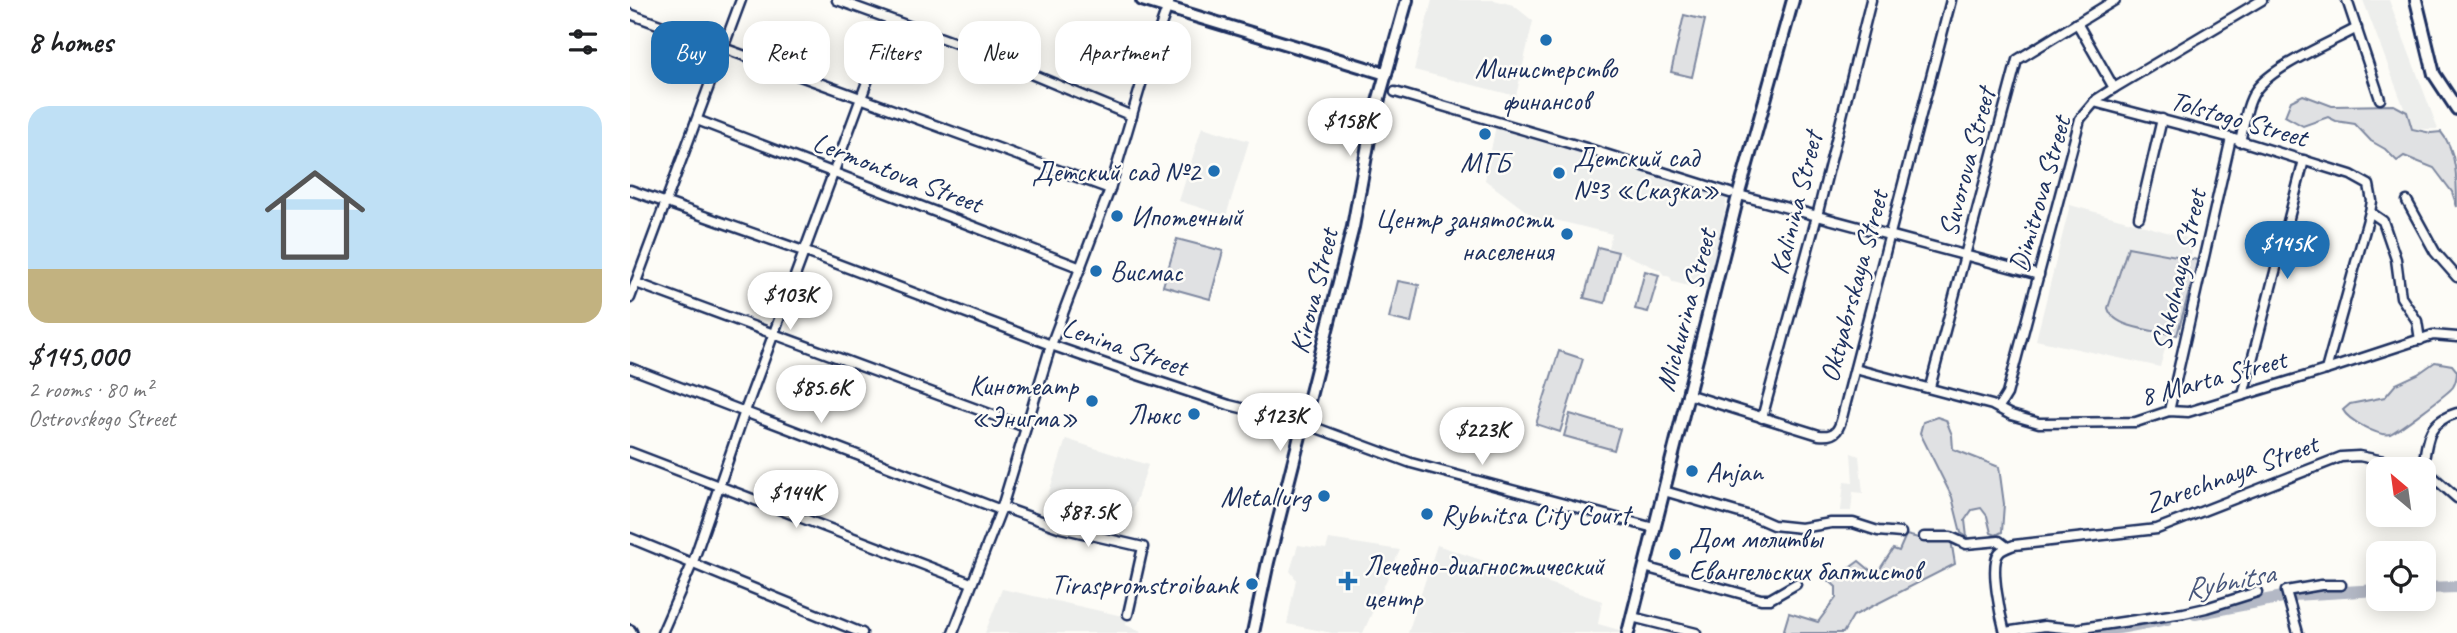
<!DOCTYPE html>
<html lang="en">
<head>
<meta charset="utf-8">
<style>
	:root { --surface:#fff; --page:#f6f6f6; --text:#202124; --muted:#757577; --line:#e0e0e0; --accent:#1f6fb2 }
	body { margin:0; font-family:Caveat,sans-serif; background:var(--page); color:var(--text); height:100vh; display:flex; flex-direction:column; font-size:26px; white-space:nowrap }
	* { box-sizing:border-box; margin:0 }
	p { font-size:23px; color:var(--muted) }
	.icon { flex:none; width:38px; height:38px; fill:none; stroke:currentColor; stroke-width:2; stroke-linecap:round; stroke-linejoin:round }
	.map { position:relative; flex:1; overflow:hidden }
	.details { display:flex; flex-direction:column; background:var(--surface); width:630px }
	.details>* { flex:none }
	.top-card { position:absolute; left:21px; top:21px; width:665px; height:63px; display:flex; gap:14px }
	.needle { width:46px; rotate:331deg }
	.controls { position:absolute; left:1736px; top:457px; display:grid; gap:14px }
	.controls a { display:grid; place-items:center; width:70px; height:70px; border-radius:14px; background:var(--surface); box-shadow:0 4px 18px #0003; font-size:35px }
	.price { position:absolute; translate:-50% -60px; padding:0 16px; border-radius:24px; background:#fff; color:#222; font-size:23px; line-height:46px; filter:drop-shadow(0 2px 4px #0008) }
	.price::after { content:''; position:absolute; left:50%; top:42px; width:21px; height:16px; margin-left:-10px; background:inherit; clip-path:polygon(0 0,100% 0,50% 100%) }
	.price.on { background:var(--accent); color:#fff }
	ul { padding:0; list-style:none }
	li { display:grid; align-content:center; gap:14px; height:371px; padding:0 28px }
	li+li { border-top:2px solid var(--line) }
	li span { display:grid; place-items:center; height:217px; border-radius:21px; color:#555 }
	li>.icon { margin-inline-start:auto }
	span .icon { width:126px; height:126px; fill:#fffc; stroke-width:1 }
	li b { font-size:30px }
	h2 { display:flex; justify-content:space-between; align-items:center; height:84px; padding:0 28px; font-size:30px }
	.pill { padding:0 24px; border-radius:21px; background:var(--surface); box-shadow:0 4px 18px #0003; font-size:24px; line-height:63px }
	.pill.on { background:var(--accent); color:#fff }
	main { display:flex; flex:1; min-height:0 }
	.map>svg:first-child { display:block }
	.built { fill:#edeeec }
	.green { fill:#e0e1e3; stroke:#7e88a0; stroke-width:2 }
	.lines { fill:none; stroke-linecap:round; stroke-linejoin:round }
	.river { stroke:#b3b8c5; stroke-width:12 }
	.street-casing { stroke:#1b2f5e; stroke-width:13 }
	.secondary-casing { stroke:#1b2f5e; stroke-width:16 }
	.street { stroke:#fdfcf7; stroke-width:8 }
	.secondary { stroke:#fdfcf7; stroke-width:10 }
	.poi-dot { fill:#1f6fb2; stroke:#fdfcf7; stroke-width:2.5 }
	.labels { text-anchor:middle; stroke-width:5; stroke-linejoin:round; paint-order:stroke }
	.poi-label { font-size:28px; fill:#1b2f5e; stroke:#fdfcf7; text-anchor:start }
	.street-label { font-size:28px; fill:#1b2f5e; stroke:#fdfcf7 }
	.water-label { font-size:30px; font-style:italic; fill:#49587d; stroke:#fdfcf7 }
</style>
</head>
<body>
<main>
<section class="details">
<h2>8 homes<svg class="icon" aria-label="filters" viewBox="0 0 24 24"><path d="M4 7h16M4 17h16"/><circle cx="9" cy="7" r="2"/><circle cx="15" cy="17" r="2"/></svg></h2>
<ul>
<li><span style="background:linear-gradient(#bfe0f5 75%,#c2b280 0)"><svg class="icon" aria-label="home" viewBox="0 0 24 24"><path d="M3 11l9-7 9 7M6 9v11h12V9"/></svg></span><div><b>$145,000</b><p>2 rooms · 80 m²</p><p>Ostrovskogo Street</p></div></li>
</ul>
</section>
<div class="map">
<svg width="1827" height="633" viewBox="0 0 1827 633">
	<rect width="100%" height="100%" fill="#fdfcf7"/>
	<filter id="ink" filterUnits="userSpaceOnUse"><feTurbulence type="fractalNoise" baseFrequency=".0143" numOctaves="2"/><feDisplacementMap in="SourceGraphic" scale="14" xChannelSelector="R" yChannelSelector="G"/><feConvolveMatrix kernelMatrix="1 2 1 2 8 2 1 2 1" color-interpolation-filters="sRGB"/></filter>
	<g filter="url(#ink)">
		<g class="built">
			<path d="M802,0H864L883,5L903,21L886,96L784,70Z"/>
			<path d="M1733,0H1759L1808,129H1782Z"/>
			<path d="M866,125L1004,165L1097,196L1082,292L1043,282L1040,277L1034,275L1030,270L978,247L982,234L925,220L909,221L855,180Z"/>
			<path d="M572,127L619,141L596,216L549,201Z"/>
			<path d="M1440,205L1565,240L1530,367L1406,340Z"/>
			<path d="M436,439L518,465L494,537L413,511Z"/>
			<path d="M1221,453L1229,456L1233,493L1223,492L1221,511H1211L1214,482L1223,483Z"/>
			<path d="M699,539L770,550L733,633H702L657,624L666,579L660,571L668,545L696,549Z"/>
			<path d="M807,545L972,601L968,624L993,631V633H778Z"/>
			<path d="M372,589L497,617L496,625L513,633H355Z"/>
		</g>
		<g class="green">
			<path d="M1054,15L1075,20L1062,77L1041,72Z"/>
			<path d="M1673,95L1702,106L1764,105L1777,112L1782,129L1801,133L1811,132C1827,151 1827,180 1827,207L1822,192L1804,168L1774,156L1767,161L1755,149L1741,141L1725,124L1706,121L1698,117L1673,126L1655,116L1661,101Z"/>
			<path d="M547,239L593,251L580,299L533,286Z"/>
			<path d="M968,247L988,252L975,303L954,298Z"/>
			<path d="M1498,247L1568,260L1547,335C1528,331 1483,329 1478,308Z"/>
			<path d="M1015,271L1029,275L1018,312L1005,309Z"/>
			<path d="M768,281L789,285L781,323L759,318Z"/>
			<path d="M929,351L953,359L930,432L906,424Z"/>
			<path d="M1805,362L1822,365L1827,371C1827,376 1826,382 1823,387C1819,393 1767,431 1760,434C1749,437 1718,420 1713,410L1720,404L1755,397L1766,384L1788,374Z"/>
			<path d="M940,414L990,429L984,450L934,436Z"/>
			<path d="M1307,417L1316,420L1322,435L1323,449L1369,467L1374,504L1372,532L1366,535L1361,533L1357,516L1351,508L1342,510L1335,520L1337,537L1331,533L1322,497L1290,433L1293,422Z"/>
			<path d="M1276,535L1301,541L1321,540L1325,564L1223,616L1213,633H1153L1159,613L1188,622L1206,598V587L1194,576L1210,575L1229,561L1246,575L1263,549L1269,551Z"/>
		</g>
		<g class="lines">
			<g class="river">
				<path d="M1794,588L1827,587"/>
				<path d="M1565,614L1663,595L1748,590"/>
				<path d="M1462,633L1537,619"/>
			</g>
			<defs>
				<g id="street">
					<path d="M207,0L334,46L502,116"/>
					<path d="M1717,0L1750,99"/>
					<path d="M0,14L480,189"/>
					<path d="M1447,23L1484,88"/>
					<path d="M765,92L956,148L1100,193"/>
					<path d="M1464,102L1601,138L1721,175L1739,185L1742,201L1740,212L1696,370"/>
					<path d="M67,120L451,268"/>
					<path d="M1610,142C1614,126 1616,104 1626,90C1643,66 1700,43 1727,28"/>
					<path d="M0,190L176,252L421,345L493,370L599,405L673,423L781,463L1024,528"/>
					<path d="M1109,195L1409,275"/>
					<path d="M1777,201L1805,252L1827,277"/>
					<path d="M1740,212L1753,221L1766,259L1771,297L1787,321L1790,340"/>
					<path d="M1509,217L1532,119"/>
					<path d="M6,283L395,427"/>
					<path d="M0,298L111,0"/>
					<path d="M0,368L371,510"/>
					<path d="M1225,369L1362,405L1381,415L1409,423L1506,422L1539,411L1558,412L1696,370L1803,335L1827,337"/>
					<path d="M1300,387L1387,60L1485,0"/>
					<path d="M1057,394L1189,435C1211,438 1210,423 1215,406L1321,0"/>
					<path d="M1613,395L1674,160"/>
					<path d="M1369,407L1377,394L1450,119L1467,99L1484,88L1632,0"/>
					<path d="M1539,411L1601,138"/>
					<path d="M1132,418L1187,216L1241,0"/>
					<path d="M0,452L341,583"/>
					<path d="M1793,468C1797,440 1797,422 1827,413"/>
					<path d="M1794,469L1827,498"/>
					<path d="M1034,491L1127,518L1143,525L1171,528L1201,523H1223L1248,531L1271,533"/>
					<path d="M372,507L431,528L513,547L498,614"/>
					<path d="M1294,537H1321L1336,544L1369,541L1377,547"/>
					<path d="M0,538L232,633"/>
					<path d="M1014,567L1131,599H1140L1166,584"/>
					<path d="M1002,617L1066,633"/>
					<path d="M1375,632L1414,626L1445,629L1554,613L1576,608L1627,592"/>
					<path d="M32,633L63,562L115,411L260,20"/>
					<path d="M323,633L372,507L421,345L480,189L518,61L540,0"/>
					<path d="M1375,633C1371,618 1359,565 1369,553C1372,549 1379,547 1384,545L1527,529L1711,457L1729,456L1794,469"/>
					<path d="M1668,633L1656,591L1691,585H1711"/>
				</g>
				<g id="secondary">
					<path d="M512,0L756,74"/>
					<path d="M1786,0L1804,74L1827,109"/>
					<path d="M0,631L1,633"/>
					<path d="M623,633L638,562L723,227L742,123L777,0"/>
					<path d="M998,633L1107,200L1163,0"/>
				</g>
			</defs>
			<use href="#street" class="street-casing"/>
			<use href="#secondary" class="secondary-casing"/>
			<use href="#street" class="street"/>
			<use href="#secondary" class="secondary"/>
		</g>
	</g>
	<g class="poi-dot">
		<circle cx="916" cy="40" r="7"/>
		<circle cx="855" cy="134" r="7"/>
		<circle cx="584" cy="171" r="7"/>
		<circle cx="929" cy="173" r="7"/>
		<circle cx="487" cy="216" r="7"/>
		<circle cx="937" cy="234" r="7"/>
		<circle cx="466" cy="271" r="7"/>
		<circle cx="462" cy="401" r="7"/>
		<circle cx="564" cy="414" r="7"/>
		<circle cx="1062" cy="471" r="7"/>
		<circle cx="694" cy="496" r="7"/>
		<circle cx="797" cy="514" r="7"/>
		<circle cx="1045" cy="554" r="7"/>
		<path d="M714.5 570.5h7v7h7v7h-7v7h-7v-7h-7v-7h7z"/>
		<circle cx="622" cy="584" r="7"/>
	</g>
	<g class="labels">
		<g class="poi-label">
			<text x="916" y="78" text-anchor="middle">Министерство<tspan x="916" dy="32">финансов</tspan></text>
			<text x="943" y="167">Детский сад<tspan x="943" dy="32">№3 «Сказка»</tspan></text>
			<text x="855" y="172" text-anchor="middle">МГБ</text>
			<text x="570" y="181" text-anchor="end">Детский сад №2</text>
			<text x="501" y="226">Ипотечный</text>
			<text x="923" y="228" text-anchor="end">Центр занятости<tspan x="923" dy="32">населения</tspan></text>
			<text x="480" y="281">Висмас</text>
			<text x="448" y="395" text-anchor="end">Кинотеатр<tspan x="448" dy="32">«Энигма»</tspan></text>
			<text x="550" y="424" text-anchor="end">Люкс</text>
			<text x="1076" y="481">Anjan</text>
			<text x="680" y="506" text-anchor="end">Metallurg</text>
			<text x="811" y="524">Rybnitsa City Court</text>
			<text x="1059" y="548">Дом молитвы<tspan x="1059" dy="32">Евангельских баптистов</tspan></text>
			<text x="734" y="575">Лечебно-диагностический<tspan x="734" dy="32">центр</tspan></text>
			<text x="608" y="594" text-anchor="end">Tiraspromstroibank</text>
		</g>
		<g class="street-label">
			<text transform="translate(1609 118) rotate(16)" y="10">Tolstogo Street</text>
			<text transform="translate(1336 162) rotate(-75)" y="10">Suvorova Street</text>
			<text transform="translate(268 172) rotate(21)" y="10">Lermontova Street</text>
			<text transform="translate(1409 194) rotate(-74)" y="10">Dimitrova Street</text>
			<text transform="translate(1165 203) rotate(-76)" y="10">Kalinina Street</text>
			<text transform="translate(1548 270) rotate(-77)" y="10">Shkolnaya Street</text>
			<text transform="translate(1223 286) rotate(-75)" y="10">Oktyabrskaya Street</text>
			<text transform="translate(683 291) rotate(-76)" y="10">Kirova Street</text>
			<text transform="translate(1055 310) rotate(-75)" y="10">Michurina Street</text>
			<text transform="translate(495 346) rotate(19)" y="10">Lenina Street</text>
			<text transform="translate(1583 377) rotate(-15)" y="10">8 Marta Street</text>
			<text transform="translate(1601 473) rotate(-20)" y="10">Zarechnaya Street</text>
		</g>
		<g class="water-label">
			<text transform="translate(1599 581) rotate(-11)" y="10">Rybnitsa</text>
		</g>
	</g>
</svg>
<div class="controls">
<a><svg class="needle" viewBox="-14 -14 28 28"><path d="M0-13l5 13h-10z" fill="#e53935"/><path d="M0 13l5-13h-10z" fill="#757577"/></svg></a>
<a><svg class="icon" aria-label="locate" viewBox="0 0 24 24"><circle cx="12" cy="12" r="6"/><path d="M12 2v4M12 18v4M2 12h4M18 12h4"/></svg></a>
</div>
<b class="price" style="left:720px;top:158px">$158K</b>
<b class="price on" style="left:1657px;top:281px">$145K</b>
<b class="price" style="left:160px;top:332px">$103K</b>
<b class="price" style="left:191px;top:425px">$85.6K</b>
<b class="price" style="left:650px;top:453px">$123K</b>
<b class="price" style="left:852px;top:467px">$223K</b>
<b class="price" style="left:166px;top:530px">$144K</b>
<b class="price" style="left:458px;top:549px">$87.5K</b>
<div class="top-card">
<a class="pill on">Buy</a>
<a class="pill">Rent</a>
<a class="pill">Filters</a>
<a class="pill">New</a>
<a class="pill">Apartment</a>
</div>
</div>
</main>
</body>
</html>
